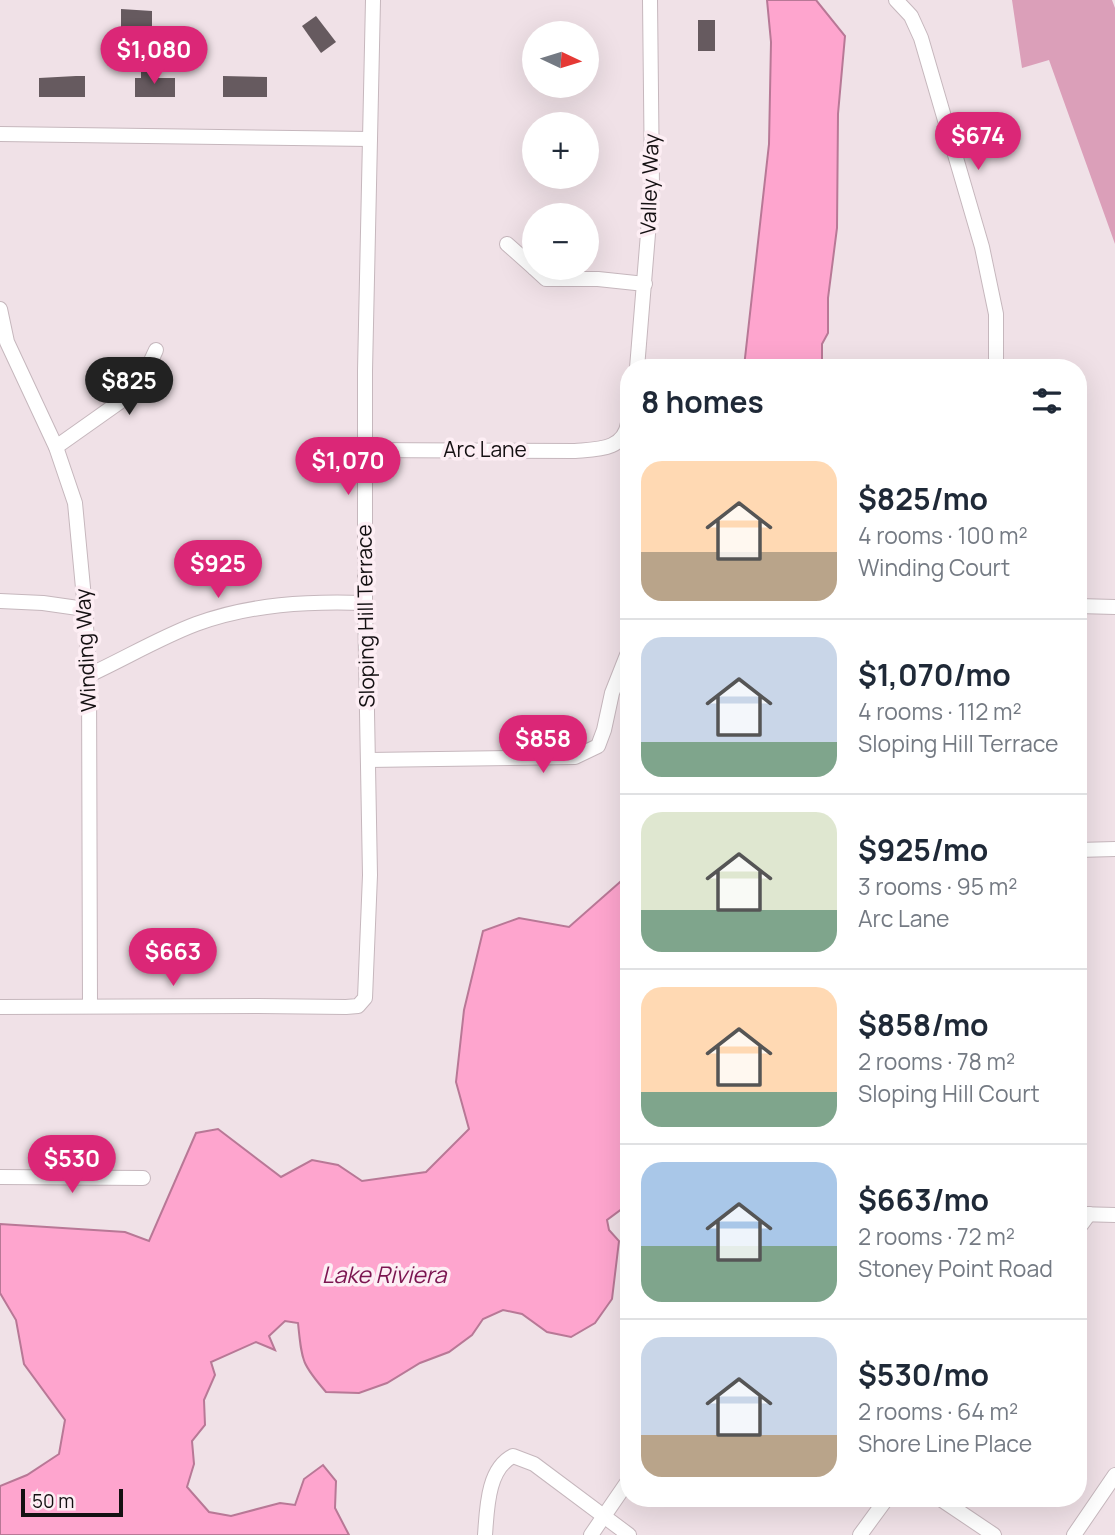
<!DOCTYPE html>
<html lang="en">
<head>
<meta charset="utf-8">
<style>
	:root { --surface:#fff; --page:#f6f6f7; --text:#1f2937; --muted:#747a83; --line:#e0e1e3; --accent:#db2777 }
	body { margin:0; font-family:Manrope,sans-serif; background:var(--page); color:var(--text); height:100vh; display:flex; flex-direction:column; font-size:26px; white-space:nowrap }
	* { box-sizing:border-box; margin:0 }
	p { font-size:23px; color:var(--muted) }
	.icon { flex:none; width:38px; height:38px; fill:none; stroke:currentColor; stroke-width:2; stroke-linecap:round; stroke-linejoin:round }
	.map { position:relative; flex:1; overflow:hidden }
	.sheet { position:absolute; left:620px; top:359px; width:467px; height:1148px; display:flex; flex-direction:column; background:var(--surface); border-radius:28px; box-shadow:0 7px 28px #0002 }
	.sheet>* { flex:none }
	.needle { width:46px; rotate:94deg }
	.controls { position:absolute; left:522px; top:21px; display:grid; gap:14px }
	.controls a { display:grid; place-items:center; width:77px; height:77px; border-radius:50%; background:var(--surface); box-shadow:0 7px 28px #0002; font-size:35px }
	.scale { position:absolute; left:21px; bottom:18px; width:102px; box-sizing:border-box; padding-left:7px; border:4px solid #141012; border-top:0; font-size:19px; line-height:24px; white-space:nowrap; color:#141012; -webkit-text-stroke:5px #fdeef4; paint-order:stroke }
	.price { position:absolute; translate:-50% -60px; padding:0 16px; border-radius:24px; background:var(--accent); color:#fff; font-size:23px; line-height:46px; filter:drop-shadow(0 2px 4px #0008) }
	.price::after { content:''; position:absolute; left:50%; top:42px; width:21px; height:16px; margin-left:-10px; background:inherit; clip-path:polygon(0 0,100% 0,50% 100%) }
	.price.selected { background:#222; color:#fff }
	ul { padding:0; list-style:none }
	li { display:flex; align-items:center; gap:21px; height:175px; padding:0 21px }
	li+li { border-top:2px solid var(--line) }
	li span { display:grid; place-items:center; flex:none; width:196px; height:140px; border-radius:21px; color:#555 }
	li>.icon { margin-inline-start:auto }
	span .icon { width:84px; height:84px; fill:#fffc; stroke-width:1 }
	li b { font-size:30px }
	h2 { display:flex; justify-content:space-between; align-items:center; height:84px; padding:0 21px; font-size:30px }
	.map>svg:first-child { display:block }
	.green { fill:#db9fb9 }
	.water { fill:#fea5ce; stroke:#b87896; stroke-width:2 }
	.building { fill:#665a5f }
	.lines { fill:none; stroke-linecap:round; stroke-linejoin:round }
	.street-casing { stroke:#c6b7bd; stroke-width:16 }
	.street { stroke:#fff; stroke-width:14 }
	.labels { text-anchor:middle; stroke-width:7; stroke-linejoin:round; paint-order:stroke }
	.street-label { font-size:21px; fill:#141012; stroke:#fdeef4 }
	.water-label { font-size:23px; font-style:italic; fill:#7b1550; stroke:#fdeef4 }
</style>
</head>
<body>
<div class="map">
<svg width="1115" height="1535" viewBox="0 0 1115 1535">
	<rect width="100%" height="100%" fill="#f0e1e7"/>
	<path class="green" d="M1012,0H1112L1115,8V244L1049,60L1022,68Z"/>
	<g class="water">
		<path d="M767,0H816L845,36L838,114L837,228L828,298V333L822,344V367H744L769,144L771,42Z"/>
		<path d="M628,875V1195L623,1208L607,1220L609,1230L619,1241L612,1299L595,1323L571,1337L547,1332L522,1314L503,1310L483,1319L472,1335L449,1352L420,1363L387,1383L359,1393L326,1392C301,1363 302,1361 298,1323L285,1321L269,1336L275,1350L256,1342L211,1362L215,1375L204,1400L205,1425L192,1441L194,1464L187,1487L209,1512L231,1516L280,1503L295,1505L304,1479L323,1465L336,1481L335,1508L349,1535H0V1486L27,1475L59,1454L65,1420L24,1364L16,1320L0,1293V1224L125,1232L149,1241L196,1133L218,1129L281,1177L312,1160L338,1165L362,1181L426,1172L469,1129L456,1082L464,1010L483,931L519,918L569,927Z"/>
	</g>
	<g class="building">
		<path d="M121,9L152,11V28H121Z"/>
		<path d="M316,16L336,42L321,53L302,26Z"/>
		<rect x="698" y="20" width="17" height="31"/>
		<path d="M141,71H151V78H175V97H135V78H141Z"/>
		<path d="M76,76H85V97H39V78Z"/>
		<path d="M223,76L267,77V97H223Z"/>
	</g>
	<g class="lines">
		<defs>
			<g id="street">
				<path d="M896,0L911,16L921,38L982,247L996,314V368"/>
				<path d="M0,134L370,139"/>
				<path d="M507,244L534,268"/>
				<path d="M534,268L546,279H598L645,284"/>
				<path d="M0,309L7,342L56,447L75,503L85,609L89,675L90,1006"/>
				<path d="M637,368L652,185L650,0"/>
				<path d="M56,447L138,389L156,350"/>
				<path d="M365,450L575,451C598,449 624,450 628,423"/>
				<path d="M0,601L43,603L85,609"/>
				<path d="M1078,606L1115,607"/>
				<path d="M89,675C124,659 159,638 196,624C251,604 308,601 365,603"/>
				<path d="M368,760L575,757L598,746L604,730L612,693L627,655"/>
				<path d="M1078,850L1115,849"/>
				<path d="M0,1007L258,1006L346,1007L358,1006L365,998L370,875L365,603V371L373,0"/>
				<path d="M0,1177L143,1178"/>
				<path d="M1078,1214L1115,1215"/>
				<path d="M1078,1229L1089,1214"/>
				<path d="M939,1498L994,1535"/>
				<path d="M485,1535C487,1510 487,1469 513,1456L534,1464L629,1535"/>
				<path d="M591,1535L628,1481"/>
				<path d="M860,1535L887,1498"/>
				<path d="M1074,1535L1115,1475"/>
			</g>
		</defs>
		<use href="#street" class="street-casing"/>
		<use href="#street" class="street"/>
	</g>
	<g class="labels">
		<g class="street-label">
			<text transform="translate(650 184) rotate(-88)" y="7">Valley Way</text>
			<text x="485" y="457">Arc Lane</text>
			<text transform="translate(366 616) rotate(-91)" y="7">Sloping Hill Terrace</text>
			<text transform="translate(86 650) rotate(-93)" y="7">Winding Way</text>
		</g>
		<g class="water-label">
			<text x="384" y="1283">Lake Riviera</text>
		</g>
	</g>
</svg>
<div class="controls">
<a><svg class="needle" viewBox="-14 -14 28 28"><path d="M0-13l5 13h-10z" fill="#e53935"/><path d="M0 13l5-13h-10z" fill="#747a83"/></svg></a>
<a>+</a>
<a>−</a>
</div>
<div class="scale">50 m</div>
<b class="price" style="left:154px;top:86px">$1,080</b>
<b class="price" style="left:978px;top:172px">$674</b>
<b class="price selected" style="left:129px;top:417px">$825</b>
<b class="price" style="left:348px;top:497px">$1,070</b>
<b class="price" style="left:218px;top:600px">$925</b>
<b class="price" style="left:543px;top:775px">$858</b>
<b class="price" style="left:173px;top:988px">$663</b>
<b class="price" style="left:72px;top:1195px">$530</b>
<section class="sheet">
<h2>8 homes<svg class="icon" aria-label="filters" viewBox="0 0 24 24"><path d="M4 7h16M4 17h16"/><circle cx="9" cy="7" r="2"/><circle cx="15" cy="17" r="2"/></svg></h2>
<ul>
<li><span style="background:linear-gradient(#ffd9b3 65%,#b9a48a 0)"><svg class="icon" aria-label="home" viewBox="0 0 24 24"><path d="M3 11l9-7 9 7M6 9v11h12V9"/></svg></span><div><b>$825/mo</b><p>4 rooms · 100 m²</p><p>Winding Court</p></div></li>
<li><span style="background:linear-gradient(#c9d6e8 75%,#7fa58c 0)"><svg class="icon" aria-label="home" viewBox="0 0 24 24"><path d="M3 11l9-7 9 7M6 9v11h12V9"/></svg></span><div><b>$1,070/mo</b><p>4 rooms · 112 m²</p><p>Sloping Hill Terrace</p></div></li>
<li><span style="background:linear-gradient(#dfe7d0 70%,#7fa58c 0)"><svg class="icon" aria-label="home" viewBox="0 0 24 24"><path d="M3 11l9-7 9 7M6 9v11h12V9"/></svg></span><div><b>$925/mo</b><p>3 rooms · 95 m²</p><p>Arc Lane</p></div></li>
<li><span style="background:linear-gradient(#ffd9b3 75%,#7fa58c 0)"><svg class="icon" aria-label="home" viewBox="0 0 24 24"><path d="M3 11l9-7 9 7M6 9v11h12V9"/></svg></span><div><b>$858/mo</b><p>2 rooms · 78 m²</p><p>Sloping Hill Court</p></div></li>
<li><span style="background:linear-gradient(#a9c7e8 60%,#7fa58c 0)"><svg class="icon" aria-label="home" viewBox="0 0 24 24"><path d="M3 11l9-7 9 7M6 9v11h12V9"/></svg></span><div><b>$663/mo</b><p>2 rooms · 72 m²</p><p>Stoney Point Road</p></div></li>
<li><span style="background:linear-gradient(#c9d6e8 70%,#b9a48a 0)"><svg class="icon" aria-label="home" viewBox="0 0 24 24"><path d="M3 11l9-7 9 7M6 9v11h12V9"/></svg></span><div><b>$530/mo</b><p>2 rooms · 64 m²</p><p>Shore Line Place</p></div></li>
</ul>
</section>
</div>
</body>
</html>
